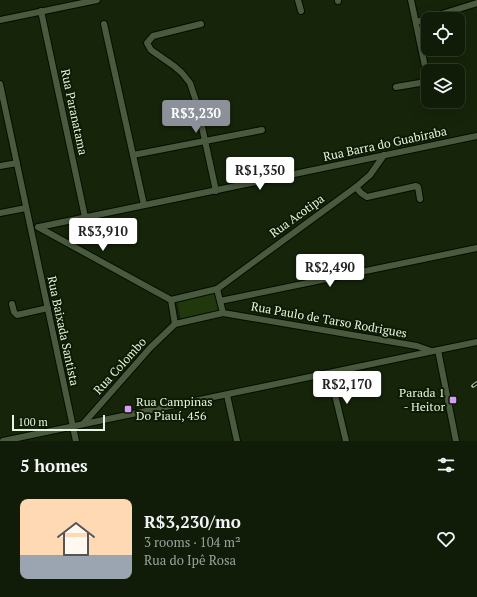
<!DOCTYPE html>
<html lang="en">
<head>
<meta charset="utf-8">
<style>
	:root { --surface:#101b08; --page:#192412; --text:#f1f3f6; --muted:#9ca19c; --line:#303929; --accent:#8c9099 }
	body { margin:0; font-family:"PT Serif",serif; background:var(--page); color:var(--text); height:100vh; display:flex; flex-direction:column; font-size:15px; white-space:nowrap }
	* { box-sizing:border-box; margin:0 }
	p { font-size:13px; color:var(--muted) }
	.icon { flex:none; width:22px; height:22px; fill:none; stroke:currentColor; stroke-width:2; stroke-linecap:round; stroke-linejoin:round }
	.map { position:relative; height:441px; overflow:hidden }
	.sheet { display:flex; flex-direction:column; background:var(--surface); flex:1 }
	.sheet>* { flex:none }
	.tools { position:absolute; left:421px; top:12px; display:grid; gap:8px }
	.tools a { display:grid; place-items:center; width:44px; height:44px; border-radius:8px; background:var(--surface); box-shadow:0 4px 16px #0002,0 0 0 1px var(--line); font-size:20px }
	.scale { position:absolute; left:12px; bottom:10px; width:93px; box-sizing:border-box; padding-left:4px; border:2px solid #e9f3e3; border-top:0; font-size:11px; line-height:14px; white-space:nowrap; color:#e9f3e3; -webkit-text-stroke:3px #0d1b02; paint-order:stroke }
	.price { position:absolute; translate:-50% -34px; padding:0 9px; border-radius:4px; background:#fff; color:#222; font-size:13px; line-height:26px; filter:drop-shadow(0 1px 2px #0008) }
	.price::after { content:''; position:absolute; left:50%; top:24px; width:12px; height:9px; margin-left:-6px; background:inherit; clip-path:polygon(0 0,100% 0,50% 100%) }
	.price.on { background:var(--accent); color:#fff }
	ul { padding:0; list-style:none }
	li { display:flex; align-items:center; gap:12px; height:100px; padding:0 20px }
	li span { display:grid; place-items:center; flex:none; width:112px; height:80px; border-radius:8px; color:#555 }
	li>.icon { margin-inline-start:auto }
	span .icon { width:48px; height:48px; fill:#fffc; stroke-width:1 }
	li b { font-size:17px }
	h2 { display:flex; justify-content:space-between; align-items:center; height:48px; padding:0 20px; font-size:17px }
	.map>svg:first-child { display:block }
	.green { fill:#21380d }
	.lines { fill:none; stroke-linecap:round; stroke-linejoin:round }
	.minor-casing { stroke:#030d00; stroke-width:8 }
	.minor { stroke:#495a3e; stroke-width:6 }
	.rail-casing { stroke:#c1ccba; stroke-width:3.5 }
	.rail { stroke:#0d1b02; stroke-width:2; stroke-dasharray:6; stroke-linecap:butt }
	.poi-dot { fill:#d79bf9; stroke:#0d1b02; stroke-width:1.5 }
	.labels { text-anchor:middle; stroke-width:4; stroke-linejoin:round; paint-order:stroke }
	.street-label { font-size:12px; fill:#e9f3e3; stroke:#0d1b02 }
	.poi-label { font-size:12px; fill:#e9f3e3; stroke:#0d1b02; text-anchor:end }
</style>
</head>
<body>
<div class="map">
<svg width="477" height="441" viewBox="0 0 477 441">
	<rect width="100%" height="100%" fill="#16240a"/>
	<path class="green" d="M215,292L219,313L181,321L177,300Z"/>
	<g class="lines">
		<defs>
			<g id="minor">
				<path d="M298,0L301,11"/>
				<path d="M338,0V1"/>
				<path d="M41,11L85,217"/>
				<path d="M0,20L97,0"/>
				<path d="M416,22L477,3"/>
				<path d="M104,24L144,205"/>
				<path d="M201,24L153,36L147,43L151,50L174,66L182,73L190,83L197,104L216,191"/>
				<path d="M0,84L76,441"/>
				<path d="M396,87L420,83L426,79L427,76L411,0"/>
				<path d="M133,155L262,130"/>
				<path d="M0,166L17,163"/>
				<path d="M356,187L361,193L367,197L416,186L418,187L420,199"/>
				<path d="M0,213L26,208"/>
				<path d="M38,227L171,300"/>
				<path d="M39,227L477,136"/>
				<path d="M217,289L356,187L370,175L384,155"/>
				<path d="M220,301L477,248"/>
				<path d="M12,304L14,312L17,315L48,308"/>
				<path d="M223,313L217,289L171,300L175,324L223,313L417,346L431,351"/>
				<path d="M438,350L456,441"/>
				<path d="M330,374L346,441"/>
				<path d="M227,395L237,441"/>
				<path d="M83,424L150,348L175,324"/>
				<path d="M3,441L477,342"/>
			</g>
		</defs>
		<use href="#minor" class="minor-casing"/>
		<use href="#minor" class="minor"/>
		<defs>
			<path id="rail" d="M473,386L477,383"/>
		</defs>
		<use href="#rail" class="rail-casing"/>
		<use href="#rail" class="rail"/>
	</g>
	<g class="poi-dot">
		<rect x="449" y="396" width="8" height="8" rx="2"/>
		<rect x="124" y="405" width="8" height="8" rx="2"/>
	</g>
	<g class="labels">
		<g class="street-label">
			<text transform="translate(74 112) rotate(78)" y="4">Rua Paranatama</text>
			<text transform="translate(385 144) rotate(-12)" y="4">Rua Barra do Guabiraba</text>
			<text transform="translate(297 216) rotate(-36)" y="4">Rua Acotipa</text>
			<text transform="translate(329 320) rotate(10)" y="4">Rua Paulo de Tarso Rodrigues</text>
			<text transform="translate(63 331) rotate(78)" y="4">Rua Baixada Santista</text>
			<text transform="translate(120 366) rotate(-48)" y="4">Rua Colombo</text>
		</g>
		<g class="poi-label">
			<text x="445" y="397">Parada 1<tspan x="445" dy="14">- Heitor</tspan></text>
			<text x="136" y="406" text-anchor="start">Rua Campinas<tspan x="136" dy="14">Do Piauí, 456</tspan></text>
		</g>
	</g>
</svg>
<div class="tools">
<a><svg class="icon" aria-label="locate" viewBox="0 0 24 24"><circle cx="12" cy="12" r="6"/><path d="M12 2v4M12 18v4M2 12h4M18 12h4"/></svg></a>
<a><svg class="icon" aria-label="layers" viewBox="0 0 24 24"><path d="M12 4l9 5-9 5-9-5zM3 14l9 5 9-5"/></svg></a>
</div>
<div class="scale">100 m</div>
<b class="price on" style="left:196px;top:134px">R$3,230</b>
<b class="price" style="left:260px;top:191px">R$1,350</b>
<b class="price" style="left:103px;top:252px">R$3,910</b>
<b class="price" style="left:330px;top:288px">R$2,490</b>
<b class="price" style="left:347px;top:405px">R$2,170</b>
</div>
<section class="sheet">
<h2>5 homes<svg class="icon" aria-label="filters" viewBox="0 0 24 24"><path d="M4 7h16M4 17h16"/><circle cx="9" cy="7" r="2"/><circle cx="15" cy="17" r="2"/></svg></h2>
<ul>
<li><span style="background:linear-gradient(#ffd9b3 70%,#9aa5b1 0)"><svg class="icon" aria-label="home" viewBox="0 0 24 24"><path d="M3 11l9-7 9 7M6 9v11h12V9"/></svg></span><div><b>R$3,230/mo</b><p>3 rooms · 104 m²</p><p>Rua do Ipê Rosa</p></div><svg class="icon" aria-label="heart" viewBox="0 0 24 24"><path d="M12 20l-8-8c-3-5 5-10 8-4 3-6 11-1 8 4z"/></svg></li>
</ul>
</section>
</body>
</html>
